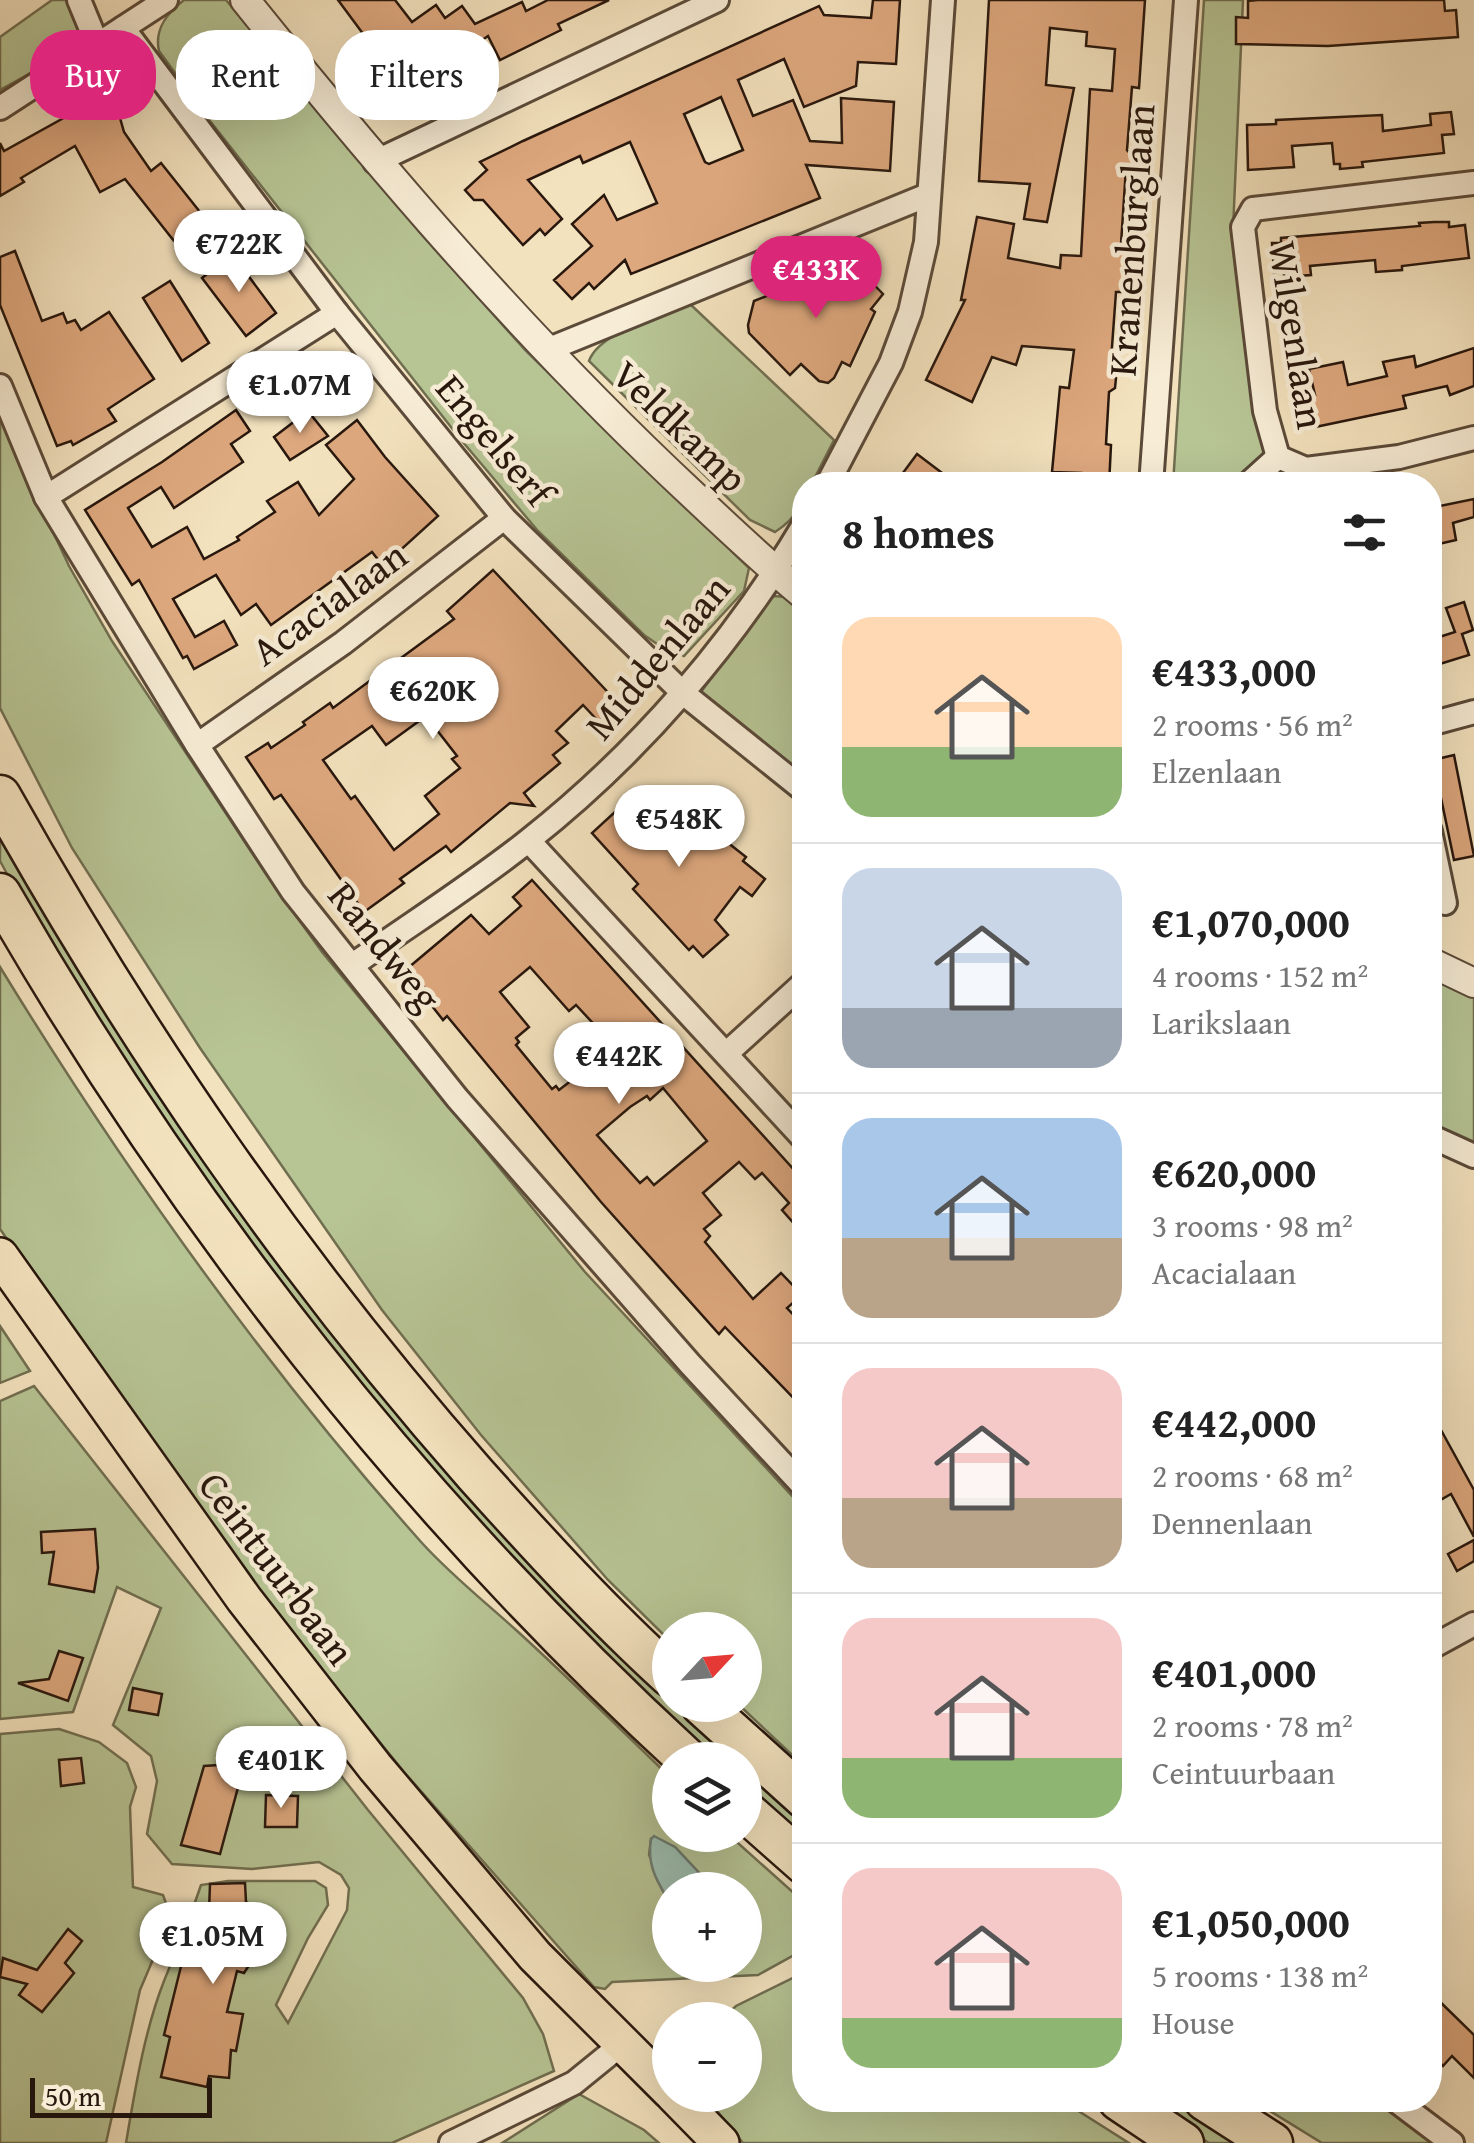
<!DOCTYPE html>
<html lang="en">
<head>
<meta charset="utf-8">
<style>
	:root { --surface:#fff; --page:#f2f2f2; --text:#222; --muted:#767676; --line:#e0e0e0; --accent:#db2777 }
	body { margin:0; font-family:"Gentium Book Plus",serif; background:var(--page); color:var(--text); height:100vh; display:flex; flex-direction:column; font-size:38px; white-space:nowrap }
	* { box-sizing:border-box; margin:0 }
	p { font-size:32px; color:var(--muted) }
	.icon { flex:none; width:55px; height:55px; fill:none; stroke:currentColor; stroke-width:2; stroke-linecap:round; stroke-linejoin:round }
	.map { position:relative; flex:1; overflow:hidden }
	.side { position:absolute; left:792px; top:472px; width:650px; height:1640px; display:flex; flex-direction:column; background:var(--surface); border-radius:40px; box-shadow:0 10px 40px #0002 }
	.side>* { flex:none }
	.banner { position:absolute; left:30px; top:30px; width:612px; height:90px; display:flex; gap:20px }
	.needle { width:65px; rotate:64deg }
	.buttons { position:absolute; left:652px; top:1612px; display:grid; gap:20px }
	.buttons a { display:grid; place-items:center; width:110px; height:110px; border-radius:50%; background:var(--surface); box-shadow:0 10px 40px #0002; font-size:50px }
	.scale { position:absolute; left:30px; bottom:25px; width:182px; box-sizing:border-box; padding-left:10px; border:5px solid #28170d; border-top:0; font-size:28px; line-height:35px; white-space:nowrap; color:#28170d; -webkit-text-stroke:8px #f7ecd5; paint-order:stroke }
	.price { position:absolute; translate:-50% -85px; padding:0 22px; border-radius:35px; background:#fff; color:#222; font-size:32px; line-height:65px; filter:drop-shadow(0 2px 5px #0008) }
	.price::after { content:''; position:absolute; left:50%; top:60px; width:30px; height:22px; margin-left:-15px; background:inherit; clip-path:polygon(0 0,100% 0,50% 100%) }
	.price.selected { background:var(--accent); color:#fff }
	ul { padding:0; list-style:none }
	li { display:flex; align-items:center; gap:30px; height:250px; padding:0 50px }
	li+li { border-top:2px solid var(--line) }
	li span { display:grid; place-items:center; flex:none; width:280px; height:200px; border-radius:30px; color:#555 }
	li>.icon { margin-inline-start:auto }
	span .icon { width:120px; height:120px; fill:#fffc; stroke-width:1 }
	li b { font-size:42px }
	h2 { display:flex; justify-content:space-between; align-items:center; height:120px; padding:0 50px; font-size:42px }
	.chip { padding:0 35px; border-radius:40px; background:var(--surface); box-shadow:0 10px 40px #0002; font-size:35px; line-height:90px }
	.chip.selected { background:var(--accent); color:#fff }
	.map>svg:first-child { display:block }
	.green { fill:#b7c494; stroke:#706e50; stroke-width:2.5; fill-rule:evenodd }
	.water { fill:#9bbeb0; stroke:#6d7b6f; stroke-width:2.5 }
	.building { fill:#dea87e; stroke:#28170d; stroke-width:2.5; fill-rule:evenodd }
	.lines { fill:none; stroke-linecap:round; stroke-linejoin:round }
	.minor-casing { stroke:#5b4a39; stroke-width:28 }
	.tertiary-casing { stroke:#5b4a39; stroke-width:32 }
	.primary-casing { stroke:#28170d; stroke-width:40 }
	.motorway-casing { stroke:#28170d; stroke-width:45 }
	.minor { stroke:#f7ecd5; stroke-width:22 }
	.tertiary { stroke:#f7ecd5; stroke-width:28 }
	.primary { stroke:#f3e2be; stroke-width:35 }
	.motorway { stroke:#f3e2be; stroke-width:40 }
	.labels { text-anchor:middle; stroke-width:9; stroke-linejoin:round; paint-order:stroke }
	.street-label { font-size:40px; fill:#28170d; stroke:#f7ecd5 }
</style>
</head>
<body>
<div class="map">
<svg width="1474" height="2143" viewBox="0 0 1474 2143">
	<rect width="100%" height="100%" fill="#f3e2be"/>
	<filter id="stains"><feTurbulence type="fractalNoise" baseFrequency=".002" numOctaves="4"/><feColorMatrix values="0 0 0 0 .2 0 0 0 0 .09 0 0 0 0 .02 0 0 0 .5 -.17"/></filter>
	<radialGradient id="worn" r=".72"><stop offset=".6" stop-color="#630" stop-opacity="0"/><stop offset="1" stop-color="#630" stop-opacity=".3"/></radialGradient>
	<g class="green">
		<path d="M52,0H69L86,43L0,90V37Z"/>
		<path d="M184,0H226L423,236L526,351L749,568L744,591L684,656L660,646L644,635L538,531L462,441L210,121L159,51C154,29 167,13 184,0Z"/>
		<path d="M1204,0H1243L1233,230L1265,463L1241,485H1173Z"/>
		<path d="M690,304L834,440L811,485H805C805,506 792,521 775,532L750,520L589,361C599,332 661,316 690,304Z"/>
		<path d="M0,418L69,566L112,641L266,874L322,952L585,1272L805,1510V1767L739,1705H745V1630H670V1641L608,1580L481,1435L382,1310L200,1048L72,848L0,708Z"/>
		<path d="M773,596L787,597L805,612V777L701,692L762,606Z"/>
		<path d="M0,828L130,1047L670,1693V1705H682L742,1760H710L608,1664L440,1489L169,1137L53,958L0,861Z"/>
		<path d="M0,967C125,1171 262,1364 422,1543C450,1574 485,1602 516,1630C569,1678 619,1728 670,1777V1835H729L805,1903V1949L758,1975L612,1982L605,1989L594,1987L404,1772L203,1524L0,1229ZM651,1839L675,1847L715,1890H745V1965H670V1900L649,1855Z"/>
		<path d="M1430,973L1474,993V1144L1430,1123Z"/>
		<path d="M0,1326L30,1371L0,1383Z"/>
		<path d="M34,1386L368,1810L523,1998L543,2034L554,2071L392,2143H126C135,2090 144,2032 164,1981C177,1949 190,1918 201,1885L228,1881H315L326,1888L328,1905L308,1938L276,2005L288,2023L347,1910L349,1888L341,1875L319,1862L252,1869L172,1864L147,1834L157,1781L151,1756L113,1725L161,1608L117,1587L73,1712L0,1719V1401Z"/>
		<path d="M59,1729L99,1742L127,1763L136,1787L130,1807L133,1887L163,1895L171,1917L140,1990L106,2143H0V1734Z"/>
		<path d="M745,1763L805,1814V1846L745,1793Z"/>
		<path d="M805,1972V2100H1061L1129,2143H743L704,2095H745V2020H721L736,2006Z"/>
		<path d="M579,2094L644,2130L659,2143H502Z"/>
		<path d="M1143,2100H1179L1248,2143H1209Z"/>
		<path d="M1252,2100H1377L1437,2143H1322Z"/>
	</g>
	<path class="water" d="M654,1836L675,1847L715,1890H670V1900L667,1898C655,1878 647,1863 651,1839Z"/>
	<g class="building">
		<path d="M338,0H395L412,22L436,5L445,18L462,6L475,24L522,2L526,11L548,0H609L558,24L561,30L500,60L488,36L447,64L458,79L446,88L435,86L417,99L402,79L398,81Z"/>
		<path d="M873,0H900L896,64L858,62L856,86L804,107L784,59L738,80L753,116L793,100L810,141L842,143L841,98L894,102L890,171L806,165L820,198L631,274L625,260L594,289L589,283L572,299L554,280L592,246L572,224L604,195L617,220L657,203L630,142L583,163L580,156L528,180L562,219L545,235L540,229L523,245L483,200H474L465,190L487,170L480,162L523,141L819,6L824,15L871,18ZM721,97L743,150L709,164L705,162L684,114Z"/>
		<path d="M989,0H1145L1139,88L1132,87L1127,150L1143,169L1126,168L1121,244L1127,245L1123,292H1116L1110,374L1116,378L1115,388L1109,392L1106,444L1111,445L1109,485H1070L1080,473L1052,472L1060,387L1069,388L1074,350L1022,346L1016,365L992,357L972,402L926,380L965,300H961L977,217L1014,224L1008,258L1060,268L1061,255L1081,256L1090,89L1112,91L1115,49L1086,46L1087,32L1050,28L1046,85L1074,88L1047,222L1024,219L1030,184L979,181Z"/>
		<path d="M1258,0H1444L1445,11L1456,10L1458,37L1328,46L1236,44V17L1248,18V1Z"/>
		<path d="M107,94L120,118L124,132L151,171L161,163L204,217L174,241L125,179L100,192L75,146L21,178L24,182L0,196V143L4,151Z"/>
		<path d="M1451,112L1454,134L1442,135L1444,153L1362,162L1363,167L1340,169V164H1334L1332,143L1292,146L1294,167L1248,170L1247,125L1276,124V120L1382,115L1383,131L1431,125L1430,114Z"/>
		<path d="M1434,222H1449V227L1465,225L1469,258L1402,266V270L1376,272L1375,260L1310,266L1311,275L1284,277V272L1274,273L1272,243H1281V238L1420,226L1419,223Z"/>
		<path d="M15,251L42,321L63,313L67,323L75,320L81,330L109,312L154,379L108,409L116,421L73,445L71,441L57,446L0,305V257Z"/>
		<path d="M232,254L276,313L246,336L202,278Z"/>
		<path d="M852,262L883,294L871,309L875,312L850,366L842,362L834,378L828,383L819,381L801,364L790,375L749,333L748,325L754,301Z"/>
		<path d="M170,281L209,343L182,361L143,298Z"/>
		<path d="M1474,348V386L1450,395L1447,386L1403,396L1406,408L1301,430L1294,399L1315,395L1309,369L1343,362L1348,385L1387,376L1383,362L1414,356L1416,367Z"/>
		<path d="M290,374L297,383L307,375L324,395L299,416L276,386Z"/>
		<path d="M236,410L250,431L231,444L243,462L174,508L161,487L128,508L152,547L187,527L204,559L239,540L237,537L275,512L267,501L298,482L319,515L354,479L326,445L357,420L385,457L438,516L383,566L372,552L271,625L256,604L241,615L216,575L173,599L195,637L224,621L237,645L194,669L187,656L183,658L139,580L132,585L85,510L162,462Z"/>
		<path d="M308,411L328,436L290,460L274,437Z"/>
		<path d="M917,454L958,485H894Z"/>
		<path d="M1474,499V517L1453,523L1456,540L1430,546V508Z"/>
		<path d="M493,570L618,703L599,722L583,705L556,731L568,743L553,755L560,763L524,793L534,806L510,803L451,852L446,846L400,879L404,883L364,912L281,795L274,799L246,757L268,743L271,748L305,725L303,722L330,703L333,708L454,619L447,611ZM426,716L457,756L452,759L460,768L425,796L439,814L394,850L355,796L351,799L323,760L372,726L386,745Z"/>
		<path d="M1464,602L1473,630L1462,634L1469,655L1430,667V640L1455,632L1446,608Z"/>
		<path d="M1454,755L1474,856L1454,860L1433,760Z"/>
		<path d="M656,793L710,835L713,831L746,857L743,861L765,879L752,896L740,887L715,920L728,935L703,957L693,946L689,950L633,889L638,884L592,833L616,811L629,826Z"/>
		<path d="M532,880L805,1182V1236L782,1210L789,1203L762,1173L755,1179L739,1162L703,1193L721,1215L704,1229L710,1236L705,1242L753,1299L781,1273L802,1295L787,1308L805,1327V1410L725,1327L719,1334L601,1202L447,1016L443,1020L425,997L429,993L408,968L471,915L489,934L521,906L513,897ZM530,967L569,1011L576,1005L618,1050L586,1080L581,1073L559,1090L556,1086L552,1089L516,1045L519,1042L516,1038L529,1027L500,992ZM663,1088L707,1141L654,1185L647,1177L640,1183L597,1135L630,1107L647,1096L650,1100Z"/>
		<path d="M1430,1410L1474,1490V1537L1451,1494L1430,1506Z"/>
		<path d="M95,1529L98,1568L94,1592L49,1584L54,1552L42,1553L41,1532Z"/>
		<path d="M1474,1540V1561L1457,1571L1448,1554Z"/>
		<path d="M59,1651L83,1658L68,1701L18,1683L49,1679Z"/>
		<path d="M133,1688L162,1694L158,1715L129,1710Z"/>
		<path d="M81,1758L84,1783L61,1786L59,1760Z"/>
		<path d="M219,1765L243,1769L220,1854L181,1845L204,1766Z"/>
		<path d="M266,1795L298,1796L297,1827H265Z"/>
		<path d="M245,1883L246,1902L279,1919L244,1973L237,1971L227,2012L243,2014L236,2051L231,2050L229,2078L209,2076L207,2087L161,2077L170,2037L164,2035L189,1934L208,1939L210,1884Z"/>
		<path d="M68,1929L82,1941L65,1963L74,1973L42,2012L19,1995L27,1984L0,1977L3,1958L37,1970Z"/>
		<path d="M1430,1992L1474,2035V2078L1452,2056L1443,2066L1430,2053Z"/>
	</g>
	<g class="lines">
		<defs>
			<g id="minor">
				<path d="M79,0L98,46"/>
				<path d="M123,28L337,313L504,518L683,693L805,791"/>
				<path d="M0,108L166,0"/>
				<path d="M375,162L717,0"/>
				<path d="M547,350L928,195"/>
				<path d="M0,386L46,497L197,745L293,892L457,1098L690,1364L805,1488"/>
				<path d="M1278,457L1265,411L1243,227L1253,209L1474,183"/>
				<path d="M827,485L891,363L910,312L926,242L943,0"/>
				<path d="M1151,485L1186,0"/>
				<path d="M1247,485L1278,457L1306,469L1399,457L1474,438"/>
				<path d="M46,497L337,313"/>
				<path d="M1430,724L1474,712"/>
				<path d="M197,745L343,643L504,518"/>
				<path d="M1430,831L1445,903"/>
				<path d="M529,841L805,1140"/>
				<path d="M354,964C412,923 474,884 529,840C639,753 734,643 805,523"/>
				<path d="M727,1053L805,982"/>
				<path d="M1430,1136L1474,1156"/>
				<path d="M1430,1648L1474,1624"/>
				<path d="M1395,2100L1452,2143"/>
				<path d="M451,2143L574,2083L622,2044"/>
			</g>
			<g id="tertiary">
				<path d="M245,0C384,173 529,342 692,494C729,529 766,564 805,596"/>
				<path d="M1430,962L1474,983"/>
			</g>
			<g id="primary">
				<path d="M0,1256L244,1599L375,1767L535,1956L670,2091"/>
				<path d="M674,2095L721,2143"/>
			</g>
			<g id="motorway">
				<path d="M0,796C138,1042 289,1263 476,1475C538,1544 601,1613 670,1676"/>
				<path d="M0,894C184,1215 415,1509 688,1760"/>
				<path d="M702,1705L805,1798"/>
				<path d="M745,1811L805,1864"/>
				<path d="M1119,2100L1183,2143"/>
				<path d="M1205,2100L1272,2143"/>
			</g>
		</defs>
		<use href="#minor" class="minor-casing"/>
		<use href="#tertiary" class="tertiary-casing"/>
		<use href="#primary" class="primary-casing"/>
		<use href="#motorway" class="motorway-casing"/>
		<use href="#minor" class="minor"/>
		<use href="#tertiary" class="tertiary"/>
		<use href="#primary" class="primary"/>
		<use href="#motorway" class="motorway"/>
	</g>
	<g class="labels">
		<g class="street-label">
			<text transform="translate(1131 240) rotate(-86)" y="14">Kranenburglaan</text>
			<text transform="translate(1297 335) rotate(81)" y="14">Wilgenlaan</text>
			<text transform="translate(680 426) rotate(44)" y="14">Veldkamp</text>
			<text transform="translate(495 440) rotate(50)" y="14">Engelserf</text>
			<text transform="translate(329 603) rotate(-36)" y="14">Acacialaan</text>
			<text transform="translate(657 657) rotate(-50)" y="14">Middenlaan</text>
			<text transform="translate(385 946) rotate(51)" y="14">Randweg</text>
			<text transform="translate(277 1568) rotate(53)" y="14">Ceintuurbaan</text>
		</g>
	</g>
	<rect width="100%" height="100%" filter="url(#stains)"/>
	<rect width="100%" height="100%" fill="url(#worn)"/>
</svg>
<div class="buttons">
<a><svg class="needle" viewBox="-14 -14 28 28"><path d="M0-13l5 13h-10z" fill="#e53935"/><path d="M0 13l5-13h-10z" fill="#767676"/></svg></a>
<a><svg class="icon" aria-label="layers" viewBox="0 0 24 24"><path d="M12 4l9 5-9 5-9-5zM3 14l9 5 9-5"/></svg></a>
<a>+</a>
<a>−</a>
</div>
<div class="scale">50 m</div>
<b class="price" style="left:239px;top:295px">€722K</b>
<b class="price selected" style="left:816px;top:321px">€433K</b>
<b class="price" style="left:300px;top:436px">€1.07M</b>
<b class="price" style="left:433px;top:742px">€620K</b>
<b class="price" style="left:679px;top:870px">€548K</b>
<b class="price" style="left:619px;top:1107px">€442K</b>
<b class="price" style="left:281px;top:1811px">€401K</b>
<b class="price" style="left:213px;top:1987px">€1.05M</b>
<div class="banner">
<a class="chip selected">Buy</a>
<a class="chip">Rent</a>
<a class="chip">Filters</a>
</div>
<section class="side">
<h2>8 homes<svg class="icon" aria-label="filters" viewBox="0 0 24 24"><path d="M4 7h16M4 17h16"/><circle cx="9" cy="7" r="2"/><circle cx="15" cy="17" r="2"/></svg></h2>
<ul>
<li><span style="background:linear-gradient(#ffd9b3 65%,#8fb573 0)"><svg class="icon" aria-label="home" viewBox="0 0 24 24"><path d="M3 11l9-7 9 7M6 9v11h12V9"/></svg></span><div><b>€433,000</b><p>2 rooms · 56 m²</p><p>Elzenlaan</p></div></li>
<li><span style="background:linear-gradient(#c9d6e8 70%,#9aa5b1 0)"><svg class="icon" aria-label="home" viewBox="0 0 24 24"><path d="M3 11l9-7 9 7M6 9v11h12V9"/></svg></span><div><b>€1,070,000</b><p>4 rooms · 152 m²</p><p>Larikslaan</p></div></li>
<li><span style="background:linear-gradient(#a9c7e8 60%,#b9a48a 0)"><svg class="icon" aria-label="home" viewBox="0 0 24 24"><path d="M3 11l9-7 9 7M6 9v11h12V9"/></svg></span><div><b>€620,000</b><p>3 rooms · 98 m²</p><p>Acacialaan</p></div></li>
<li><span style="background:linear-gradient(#f6c9c9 65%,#b9a48a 0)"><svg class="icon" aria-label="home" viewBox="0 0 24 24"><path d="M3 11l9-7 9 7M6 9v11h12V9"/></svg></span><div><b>€442,000</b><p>2 rooms · 68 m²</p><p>Dennenlaan</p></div></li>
<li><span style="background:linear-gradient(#f6c9c9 70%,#8fb573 0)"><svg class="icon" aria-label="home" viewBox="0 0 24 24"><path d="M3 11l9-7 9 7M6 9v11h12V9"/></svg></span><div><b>€401,000</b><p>2 rooms · 78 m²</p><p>Ceintuurbaan</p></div></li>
<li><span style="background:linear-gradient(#f6c9c9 75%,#8fb573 0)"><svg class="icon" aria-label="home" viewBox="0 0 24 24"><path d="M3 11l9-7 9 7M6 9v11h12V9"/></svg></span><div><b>€1,050,000</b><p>5 rooms · 138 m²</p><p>House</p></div></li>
</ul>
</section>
</div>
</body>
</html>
